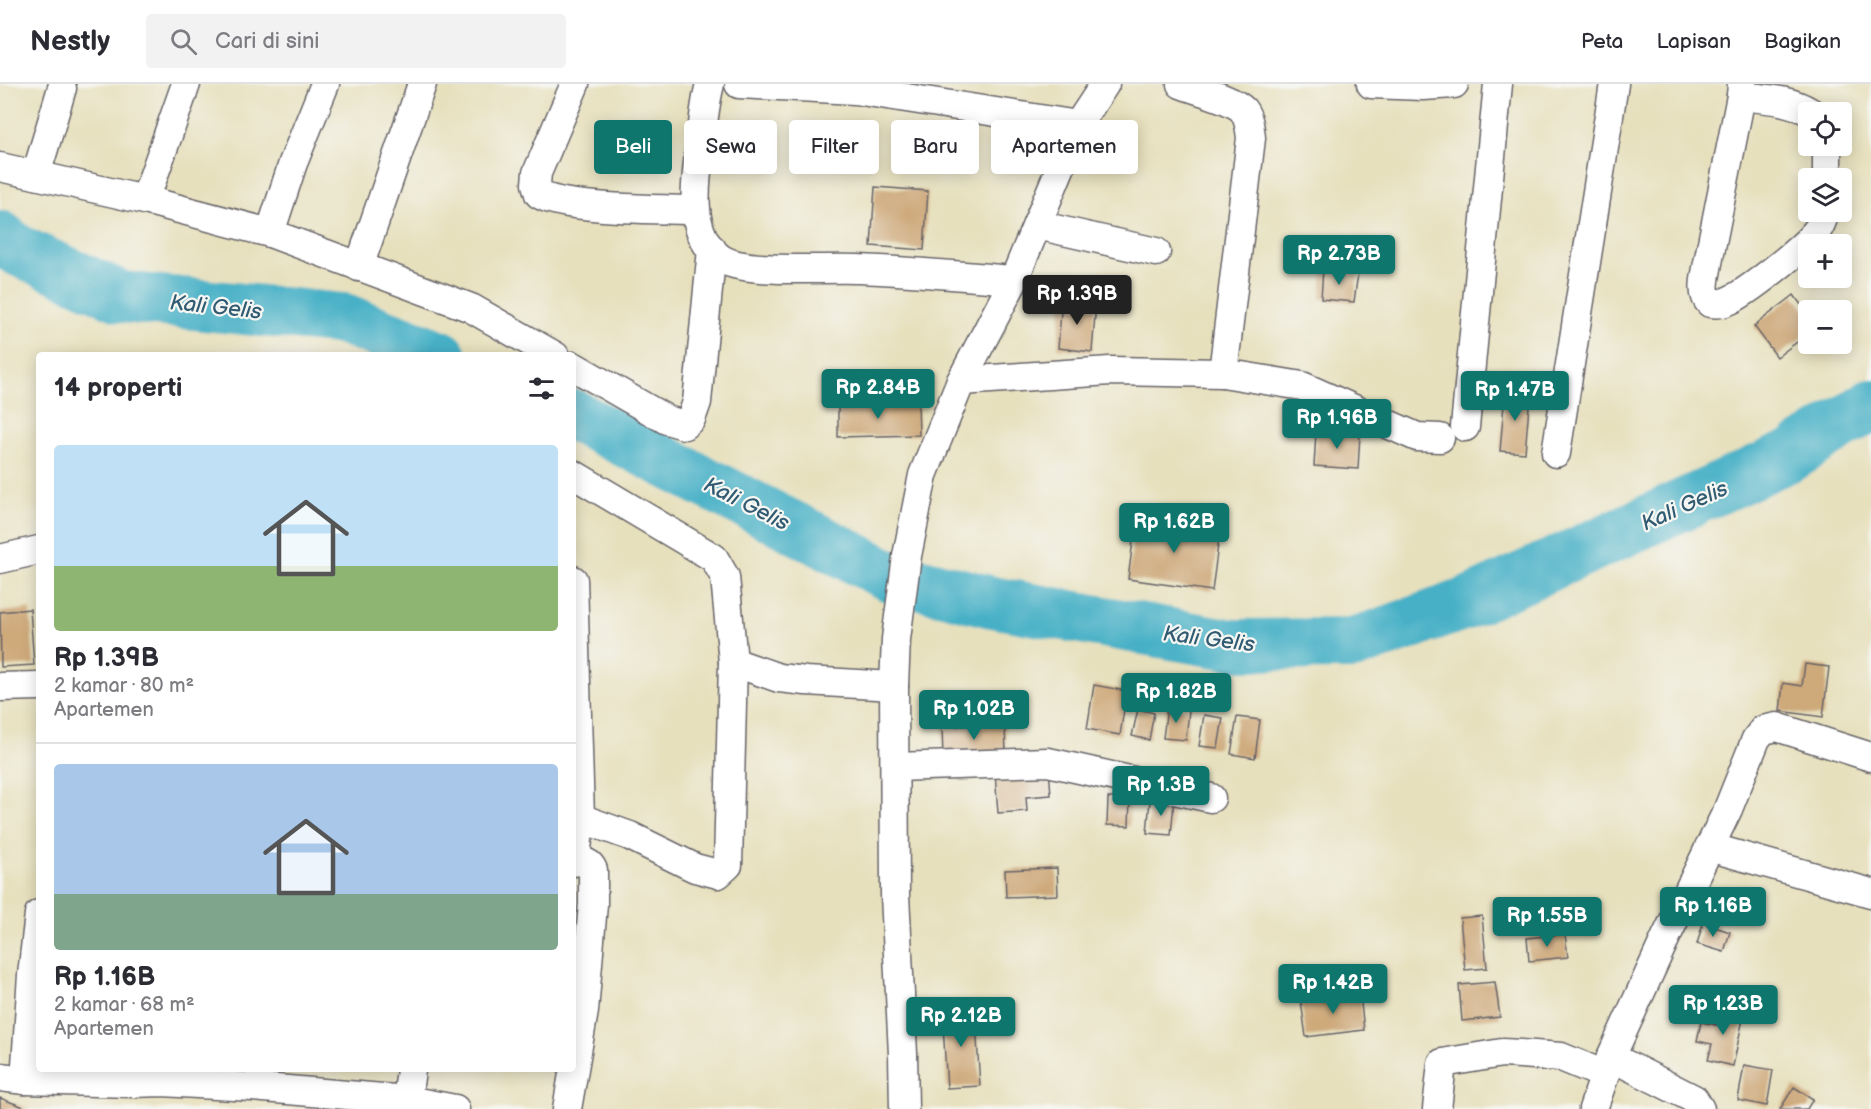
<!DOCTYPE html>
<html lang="id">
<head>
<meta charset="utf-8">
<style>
	:root { --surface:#fff; --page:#f2f2f3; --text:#2b2b33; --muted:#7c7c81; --line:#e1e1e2; --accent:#0f766e }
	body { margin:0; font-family:"Balsamiq Sans",sans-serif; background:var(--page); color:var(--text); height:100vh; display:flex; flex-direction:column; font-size:22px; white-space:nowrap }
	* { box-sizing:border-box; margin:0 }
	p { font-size:20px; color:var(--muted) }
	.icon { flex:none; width:33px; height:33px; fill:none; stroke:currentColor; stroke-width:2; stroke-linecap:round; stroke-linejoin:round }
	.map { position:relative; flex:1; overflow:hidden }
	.side { position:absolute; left:36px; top:268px; width:540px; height:720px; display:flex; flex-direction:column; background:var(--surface); border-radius:6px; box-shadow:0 3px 15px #0003 }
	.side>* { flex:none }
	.hud { position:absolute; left:594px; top:36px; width:570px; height:54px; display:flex; gap:12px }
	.controls { position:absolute; left:1798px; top:18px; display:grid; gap:12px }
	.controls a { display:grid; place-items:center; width:54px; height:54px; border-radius:6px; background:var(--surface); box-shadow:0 3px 15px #0003; font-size:30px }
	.price { position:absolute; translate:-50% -51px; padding:0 14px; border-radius:6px; background:var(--accent); color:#fff; font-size:20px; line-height:39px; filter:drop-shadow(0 2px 3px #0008) }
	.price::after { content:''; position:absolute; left:50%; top:36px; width:18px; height:14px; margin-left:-9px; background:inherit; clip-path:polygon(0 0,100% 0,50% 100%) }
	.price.current { background:#222; color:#fff }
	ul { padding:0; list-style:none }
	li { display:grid; align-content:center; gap:12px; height:318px; padding:0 18px }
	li+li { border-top:2px solid var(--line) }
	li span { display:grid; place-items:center; height:186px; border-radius:6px; color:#555 }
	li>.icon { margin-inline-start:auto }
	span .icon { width:108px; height:108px; fill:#fffc; stroke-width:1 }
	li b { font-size:26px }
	h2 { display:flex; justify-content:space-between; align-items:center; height:72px; padding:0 18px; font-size:26px }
	.chip { padding:0 21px; border-radius:6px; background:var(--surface); box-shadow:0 3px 15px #0003; font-size:21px; line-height:54px }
	.chip.current { background:var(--accent); color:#fff }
	header { display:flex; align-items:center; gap:36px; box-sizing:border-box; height:84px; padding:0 30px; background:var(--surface); border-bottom:2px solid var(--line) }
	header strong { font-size:28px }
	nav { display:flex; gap:33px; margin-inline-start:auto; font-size:21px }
	.search { width:420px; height:54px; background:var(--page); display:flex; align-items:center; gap:15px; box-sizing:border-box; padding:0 21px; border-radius:6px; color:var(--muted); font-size:22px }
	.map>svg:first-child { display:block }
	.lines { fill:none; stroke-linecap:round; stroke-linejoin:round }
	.river { stroke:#47b0c6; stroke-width:52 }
	.building { fill:#cea97a }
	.minor-casing { stroke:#676468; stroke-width:31 }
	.minor { stroke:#fff; stroke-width:28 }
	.labels { text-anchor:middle; stroke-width:4.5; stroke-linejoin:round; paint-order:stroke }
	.water-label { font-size:22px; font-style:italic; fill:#315b73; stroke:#f6f6f2 }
</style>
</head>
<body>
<header>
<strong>Nestly</strong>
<div class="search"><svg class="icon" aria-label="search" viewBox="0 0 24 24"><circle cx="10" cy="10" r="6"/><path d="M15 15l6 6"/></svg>Cari di sini</div>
<nav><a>Peta</a><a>Lapisan</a><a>Bagikan</a></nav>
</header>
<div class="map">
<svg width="1871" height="1025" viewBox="0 0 1871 1025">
	<rect width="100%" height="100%" fill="#f6f6f2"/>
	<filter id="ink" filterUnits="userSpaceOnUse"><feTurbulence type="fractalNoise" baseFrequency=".0167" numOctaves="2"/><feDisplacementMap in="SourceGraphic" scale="12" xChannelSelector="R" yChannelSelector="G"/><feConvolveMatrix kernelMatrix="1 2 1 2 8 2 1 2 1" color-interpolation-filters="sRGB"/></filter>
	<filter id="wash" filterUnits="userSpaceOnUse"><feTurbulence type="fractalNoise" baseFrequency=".008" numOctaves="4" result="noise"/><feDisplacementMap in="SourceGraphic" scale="24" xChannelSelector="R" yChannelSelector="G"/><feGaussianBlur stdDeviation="1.35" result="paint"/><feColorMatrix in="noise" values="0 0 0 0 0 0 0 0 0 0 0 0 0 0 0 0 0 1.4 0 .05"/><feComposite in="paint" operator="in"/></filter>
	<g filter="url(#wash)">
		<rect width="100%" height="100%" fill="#e7e0bd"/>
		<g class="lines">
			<g class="river">
				<path d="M0,152L17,166L122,213L344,235L441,272"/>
				<path d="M573,331L890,492L992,518L1233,561L1353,560L1465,520L1794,370L1871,321"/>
			</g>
		</g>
		<g id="blocks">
			<g class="building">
				<path d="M875,103L928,107L924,166L871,162Z"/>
				<path d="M1323,185L1358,189L1354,218L1321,215Z"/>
				<path d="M1794,211L1809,232V249L1777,273L1754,242Z"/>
				<path d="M1062,216L1096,219L1092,268L1058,264Z"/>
				<path d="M1505,308L1530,310L1525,369L1500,367Z"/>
				<path d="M918,318L919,351L838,353V320Z"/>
				<path d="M1316,348L1360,350L1358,385L1314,382Z"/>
				<path d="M1136,434L1220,446L1212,507L1128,495Z"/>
				<path d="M30,525L34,581L1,583L0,528Z"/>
				<path d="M1805,580L1829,583L1823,633L1780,627L1783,599L1802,602Z"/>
				<path d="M1094,601L1127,607L1120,651L1087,645Z"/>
				<path d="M1167,623L1189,626L1186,656L1163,654Z"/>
				<path d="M1138,625L1154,629L1149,656L1132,652Z"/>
				<path d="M1204,631L1223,634L1218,664L1199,662Z"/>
				<path d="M1237,633L1260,636L1255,674L1231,670Z"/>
				<path d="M1005,640L1006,671L943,673L942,643Z"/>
				<path d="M1049,684L1051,711L1026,713L1027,727L998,729L995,689Z"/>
				<path d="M1108,714H1130L1129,742L1107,741Z"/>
				<path d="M1150,716L1174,717L1171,751L1147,749Z"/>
				<path d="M1057,784L1058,811L1006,813L1005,786Z"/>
				<path d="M1482,832L1487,884L1465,886L1460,834Z"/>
				<path d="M1703,839L1730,848L1724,868L1697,860Z"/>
				<path d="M1565,850L1568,873L1529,877L1527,854Z"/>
				<path d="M1495,898L1500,933L1462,937L1459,901Z"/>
				<path d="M1360,910L1364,946L1306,953L1301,917Z"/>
				<path d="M975,924L980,1002L947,1004L942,926Z"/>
				<path d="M1719,924L1744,930L1733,982L1708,976L1712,960L1697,957L1701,938L1716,941Z"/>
				<path d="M1744,981L1773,986L1767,1022L1738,1016Z"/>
				<path d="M1794,1003L1813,1015L1807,1025H1780Z"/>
				<path d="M0,1014L29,1025H0Z"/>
			</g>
		</g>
	</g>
	<g filter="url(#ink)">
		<use href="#blocks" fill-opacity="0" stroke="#676468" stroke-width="1.5"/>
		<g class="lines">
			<defs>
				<g id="minor">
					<path d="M325,0L293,79L270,149L471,224L555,272"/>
					<path d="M575,0L537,89L536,100L539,110C563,126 663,125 696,126"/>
					<path d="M710,0C705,18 704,36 701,54C697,91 684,147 720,174C743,191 829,183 859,185C911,187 962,192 1014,196"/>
					<path d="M739,0L855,6L1078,41"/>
					<path d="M1181,0C1196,6 1233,15 1243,26C1249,34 1250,44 1251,54L1223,289"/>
					<path d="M1371,0L1423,2L1454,0"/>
					<path d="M1742,0L1741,12C1765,15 1789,15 1810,28"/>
					<path d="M1741,12L1708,179C1706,192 1700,209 1710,219C1717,220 1722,220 1728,217C1747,209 1806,162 1818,145C1822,139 1823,134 1825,128"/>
					<path d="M0,83L145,116L270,149"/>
					<path d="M36,91L62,4"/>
					<path d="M1827,94V62"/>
					<path d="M145,116L186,0"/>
					<path d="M1037,141L1156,168"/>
					<path d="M359,183L422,0"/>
					<path d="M573,282L667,336L684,341L691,335L697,318L712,165"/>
					<path d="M961,297L1110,287L1223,289L1302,302L1417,353L1440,354"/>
					<path d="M1465,343L1498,0"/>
					<path d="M1556,369L1614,0"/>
					<path d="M573,390L714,474L725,493L733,578L779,594L806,597L894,602"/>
					<path d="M0,475L39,466"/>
					<path d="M573,496L580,734L576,777L573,778"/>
					<path d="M0,603L39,602"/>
					<path d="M895,683L1048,678L1211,714"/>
					<path d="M580,734L630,752L695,784L718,790L728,781L733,578"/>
					<path d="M1709,763L1871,809"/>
					<path d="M1611,973L1694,1015L1700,1025"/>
					<path d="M0,993L25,996L132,999L162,998L252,1003L407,1016L411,986"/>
					<path d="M25,996L32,891L39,830"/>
					<path d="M407,1016L455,1025"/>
					<path d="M567,1025L584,927L593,820V786C590,778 584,778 576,777"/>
					<path d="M904,1025L903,970L895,811L894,602L896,555L907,472L923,391L961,297L1014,196L1078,41L1105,0"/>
					<path d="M1437,1025L1442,979L1502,969L1521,970L1561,973L1605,991"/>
					<path d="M1593,1025L1611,973L1666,853L1728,725L1756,655L1763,646L1777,643L1871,673"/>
				</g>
			</defs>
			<use href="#minor" class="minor-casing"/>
			<use href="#minor" class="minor"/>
		</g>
	</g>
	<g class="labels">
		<g class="water-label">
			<text transform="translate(216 222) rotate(6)" y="8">Kali Gelis</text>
			<text transform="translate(747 419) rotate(27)" y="8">Kali Gelis</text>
			<text transform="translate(1684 421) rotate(-24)" y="8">Kali Gelis</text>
			<text transform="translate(1209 554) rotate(7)" y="8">Kali Gelis</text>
		</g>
	</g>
</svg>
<div class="controls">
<a><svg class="icon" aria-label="locate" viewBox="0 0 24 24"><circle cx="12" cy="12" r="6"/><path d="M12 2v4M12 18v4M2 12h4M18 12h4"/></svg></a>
<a><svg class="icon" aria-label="layers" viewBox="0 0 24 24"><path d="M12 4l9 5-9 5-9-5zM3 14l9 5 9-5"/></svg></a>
<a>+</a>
<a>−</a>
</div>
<b class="price" style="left:1339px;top:202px">Rp 2.73B</b>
<b class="price current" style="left:1077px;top:242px">Rp 1.39B</b>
<b class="price" style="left:878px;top:336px">Rp 2.84B</b>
<b class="price" style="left:1515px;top:338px">Rp 1.47B</b>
<b class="price" style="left:1337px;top:366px">Rp 1.96B</b>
<b class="price" style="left:1174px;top:470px">Rp 1.62B</b>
<b class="price" style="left:1176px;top:640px">Rp 1.82B</b>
<b class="price" style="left:974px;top:657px">Rp 1.02B</b>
<b class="price" style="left:1161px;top:733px">Rp 1.3B</b>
<b class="price" style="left:1713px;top:854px">Rp 1.16B</b>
<b class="price" style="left:1547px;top:864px">Rp 1.55B</b>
<b class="price" style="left:1333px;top:931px">Rp 1.42B</b>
<b class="price" style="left:1723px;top:952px">Rp 1.23B</b>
<b class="price" style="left:961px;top:964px">Rp 2.12B</b>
<div class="hud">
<a class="chip current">Beli</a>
<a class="chip">Sewa</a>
<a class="chip">Filter</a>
<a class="chip">Baru</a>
<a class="chip">Apartemen</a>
</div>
<section class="side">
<h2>14 properti<svg class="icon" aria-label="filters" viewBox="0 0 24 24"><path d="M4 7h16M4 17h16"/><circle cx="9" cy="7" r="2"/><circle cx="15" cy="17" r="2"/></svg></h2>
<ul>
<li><span style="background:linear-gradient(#bfe0f5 65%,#8fb573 0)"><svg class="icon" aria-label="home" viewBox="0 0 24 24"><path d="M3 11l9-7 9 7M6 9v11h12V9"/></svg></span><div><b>Rp 1.39B</b><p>2 kamar · 80 m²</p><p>Apartemen</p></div></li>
<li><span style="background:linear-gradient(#a9c7e8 70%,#7fa58c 0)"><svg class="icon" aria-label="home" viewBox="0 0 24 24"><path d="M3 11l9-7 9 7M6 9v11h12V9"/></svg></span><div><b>Rp 1.16B</b><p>2 kamar · 68 m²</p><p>Apartemen</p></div></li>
</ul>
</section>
</div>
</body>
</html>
